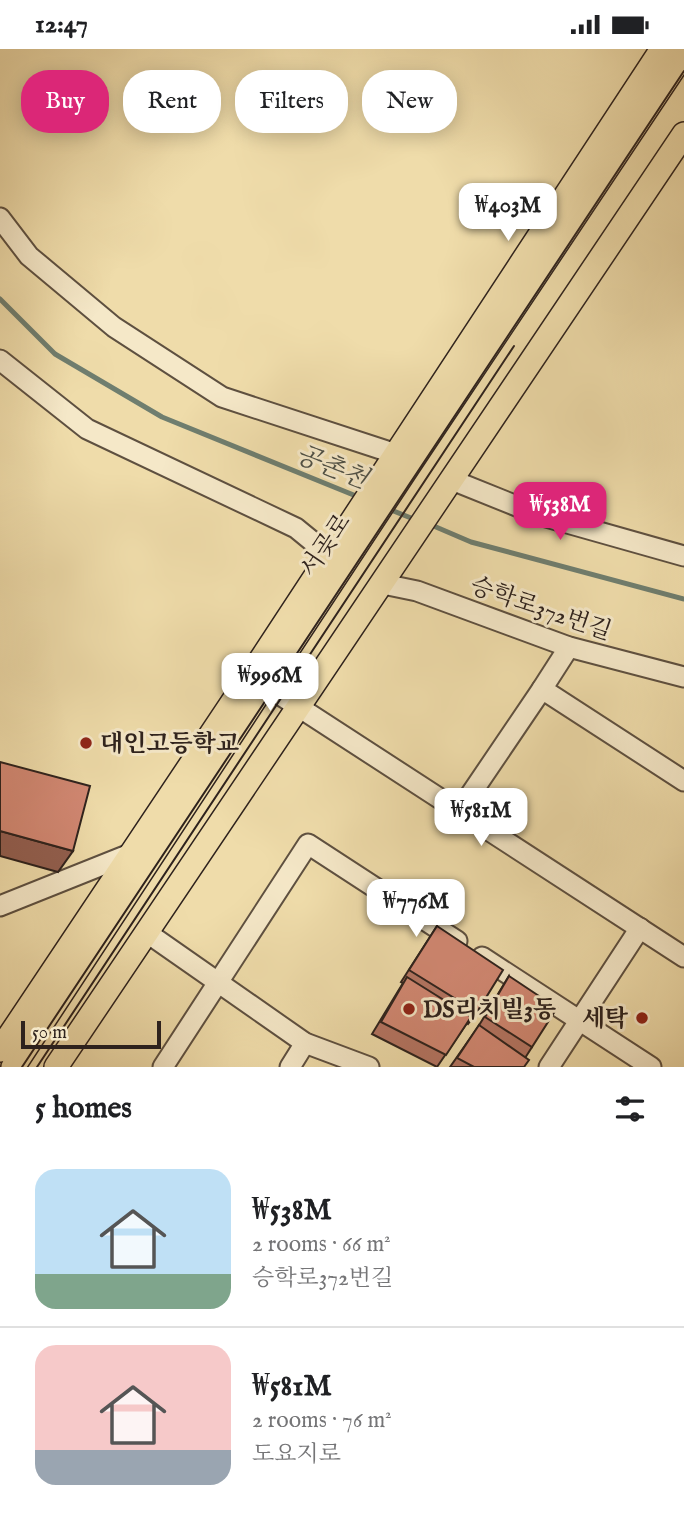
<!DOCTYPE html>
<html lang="en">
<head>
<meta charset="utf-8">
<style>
	:root { --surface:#fff; --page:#f2f2f2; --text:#202124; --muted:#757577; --line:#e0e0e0; --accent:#db2777 }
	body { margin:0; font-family:"IM FELL English","Noto Serif KR",serif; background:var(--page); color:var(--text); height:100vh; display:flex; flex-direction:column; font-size:26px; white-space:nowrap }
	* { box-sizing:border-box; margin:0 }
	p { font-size:23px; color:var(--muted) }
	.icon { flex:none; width:38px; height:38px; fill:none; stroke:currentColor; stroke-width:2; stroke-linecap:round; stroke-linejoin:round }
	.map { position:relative; height:1018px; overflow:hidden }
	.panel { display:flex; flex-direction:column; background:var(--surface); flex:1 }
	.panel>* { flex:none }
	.top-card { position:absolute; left:21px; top:21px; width:642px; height:63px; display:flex; gap:14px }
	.scale { position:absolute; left:21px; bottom:18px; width:140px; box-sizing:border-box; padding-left:7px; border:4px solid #2e221d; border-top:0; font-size:19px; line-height:24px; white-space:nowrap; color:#2e221d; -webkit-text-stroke:5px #f5e8c8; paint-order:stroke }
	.price { position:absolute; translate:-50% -60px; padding:0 16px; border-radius:14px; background:#fff; color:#222; font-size:23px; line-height:46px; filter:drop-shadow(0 2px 4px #0008) }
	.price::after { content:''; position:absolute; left:50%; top:42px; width:21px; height:16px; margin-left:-10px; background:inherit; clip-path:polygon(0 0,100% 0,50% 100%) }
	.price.on { background:var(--accent); color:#fff }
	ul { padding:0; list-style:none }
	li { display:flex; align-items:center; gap:21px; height:175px; padding:0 35px }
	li+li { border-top:2px solid var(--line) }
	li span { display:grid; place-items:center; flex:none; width:196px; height:140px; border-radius:21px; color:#555 }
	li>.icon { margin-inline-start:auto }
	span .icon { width:84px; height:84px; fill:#fffc; stroke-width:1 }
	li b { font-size:30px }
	h2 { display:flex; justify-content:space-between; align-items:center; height:84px; padding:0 35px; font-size:30px }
	.chip { padding:0 24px; border-radius:28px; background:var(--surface); box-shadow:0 4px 18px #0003; font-size:24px; line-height:63px }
	.chip.on { background:var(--accent); color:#fff }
	.status { display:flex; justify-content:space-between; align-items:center; height:49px; padding:0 35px; background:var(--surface); direction:ltr }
	.status svg { height:19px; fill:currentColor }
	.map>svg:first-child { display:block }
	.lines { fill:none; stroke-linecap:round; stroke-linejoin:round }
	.stream { stroke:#6f7e6f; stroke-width:5 }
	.minor-casing { stroke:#5e5040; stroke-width:23 }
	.major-casing { stroke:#2e221d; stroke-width:26 }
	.minor { stroke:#f5e8c8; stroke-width:19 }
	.major { stroke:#efdcaa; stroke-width:23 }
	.tram { stroke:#2e221d; stroke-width:2 }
	.wall { fill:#b57563; stroke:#2e221d; stroke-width:2 }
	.shaded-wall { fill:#935f50; stroke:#2e221d; stroke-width:2 }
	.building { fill:#d28873; stroke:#2e221d; stroke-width:2 }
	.poi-dot { fill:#8f2418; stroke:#f5e8c8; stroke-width:2.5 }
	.labels { text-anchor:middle; stroke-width:6; stroke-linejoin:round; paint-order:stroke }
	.street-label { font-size:24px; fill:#2e221d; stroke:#f5e8c8 }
	.poi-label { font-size:24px; font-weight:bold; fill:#2e221d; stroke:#f5e8c8; text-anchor:start }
	.water-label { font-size:26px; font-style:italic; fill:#4e5046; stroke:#f5e8c8 }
</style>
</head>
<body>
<div class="status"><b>12:47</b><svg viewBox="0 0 49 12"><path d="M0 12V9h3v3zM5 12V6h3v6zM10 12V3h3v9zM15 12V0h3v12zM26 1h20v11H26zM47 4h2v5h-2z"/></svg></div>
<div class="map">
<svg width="684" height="1018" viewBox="0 0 684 1018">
	<rect width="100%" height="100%" fill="#efdcaa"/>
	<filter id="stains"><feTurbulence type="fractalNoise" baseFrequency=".00286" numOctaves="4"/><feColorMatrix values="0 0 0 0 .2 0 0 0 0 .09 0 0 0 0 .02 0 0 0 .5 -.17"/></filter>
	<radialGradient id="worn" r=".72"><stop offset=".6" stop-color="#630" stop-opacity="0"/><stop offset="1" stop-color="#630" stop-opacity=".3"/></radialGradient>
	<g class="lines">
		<g class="stream">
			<path d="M0,250L55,305L162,368L361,449"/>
			<path d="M386,459L416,471"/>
			<path d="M429,475L471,493L684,550"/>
		</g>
		<defs>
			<g id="minor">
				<path d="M0,169L29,207L114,278L222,348L396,405"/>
				<path d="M0,311L87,380L296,479L329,506"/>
				<path d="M452,431L539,466L684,507"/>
				<path d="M383,535L417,542L569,598L684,628"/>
				<path d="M254,629L684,908"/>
				<path d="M542,640L569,598"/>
				<path d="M460,761L542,640L684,732"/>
				<path d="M0,857L130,805"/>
				<path d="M146,883L305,994L369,1018"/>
				<path d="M482,908L651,1018"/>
				<path d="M163,1018L308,795L457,892"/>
				<path d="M290,1018L305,994"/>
				<path d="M549,1018L640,879"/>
			</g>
			<g id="major">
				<path d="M0,1001L250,627L662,0"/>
				<path d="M13,1018L409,416L684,4"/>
				<path d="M56,1018L684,85"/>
			</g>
		</defs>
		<use href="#minor" class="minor-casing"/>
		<use href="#major" class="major-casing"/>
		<use href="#minor" class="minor"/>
		<use href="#major" class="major"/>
		<g class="tram">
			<path d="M22,1018L684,22"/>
			<path d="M37,1018L514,297"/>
		</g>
	</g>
	<g class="wall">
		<path d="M437,877L477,963L468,975L467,974L437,1018L372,985L403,934L401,933Z"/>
		<path d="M509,927L532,998L525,1009L524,1018H450L478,978Z"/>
	</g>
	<path class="shaded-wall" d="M0,782L73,802L58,823L0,807Z"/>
	<g class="building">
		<path d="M0,713L90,737L73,802L0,782Z"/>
		<path d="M437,877L503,921L477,963L409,921Z"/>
		<path d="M509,927L557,959L532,998L485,968Z"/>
		<path d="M407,928L471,968L446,1006L381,973Z"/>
		<path d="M479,976L529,1011L524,1018H474L457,1009Z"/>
	</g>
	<g class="poi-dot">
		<circle cx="86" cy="694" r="7"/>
		<circle cx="409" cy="960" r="7"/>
		<circle cx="642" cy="969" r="7"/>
	</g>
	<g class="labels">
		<g class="street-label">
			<text transform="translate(325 496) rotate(-56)" y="8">서곶로</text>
			<text transform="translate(541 559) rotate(19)" y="8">승학로372번길</text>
		</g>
		<g class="poi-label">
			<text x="100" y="702">대인고등학교</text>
			<text x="423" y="968">DS리치빌3동</text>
			<text x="628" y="977" text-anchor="end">세탁</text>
		</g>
		<g class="water-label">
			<text transform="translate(332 417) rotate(22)" y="9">공촌천</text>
		</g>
	</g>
	<rect width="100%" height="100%" filter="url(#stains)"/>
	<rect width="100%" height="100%" fill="url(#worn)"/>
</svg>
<div class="scale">50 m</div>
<b class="price" style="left:508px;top:194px">₩403M</b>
<b class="price on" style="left:560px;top:493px">₩538M</b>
<b class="price" style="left:270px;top:664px">₩996M</b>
<b class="price" style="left:481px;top:799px">₩581M</b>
<b class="price" style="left:416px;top:890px">₩776M</b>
<div class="top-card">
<a class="chip on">Buy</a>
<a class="chip">Rent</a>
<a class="chip">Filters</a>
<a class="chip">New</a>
</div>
</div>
<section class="panel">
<h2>5 homes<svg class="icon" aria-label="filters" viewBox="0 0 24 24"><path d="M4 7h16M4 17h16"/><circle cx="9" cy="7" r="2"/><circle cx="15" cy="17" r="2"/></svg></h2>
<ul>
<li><span style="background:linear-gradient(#bfe0f5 75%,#7fa58c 0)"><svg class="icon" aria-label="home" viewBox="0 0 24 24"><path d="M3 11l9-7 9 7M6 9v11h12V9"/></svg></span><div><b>₩538M</b><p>2 rooms · 66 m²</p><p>승학로372번길</p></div></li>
<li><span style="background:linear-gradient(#f6c9c9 75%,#9aa5b1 0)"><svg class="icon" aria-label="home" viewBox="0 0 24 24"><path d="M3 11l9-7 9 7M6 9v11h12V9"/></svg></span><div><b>₩581M</b><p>2 rooms · 76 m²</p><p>도요지로</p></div></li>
</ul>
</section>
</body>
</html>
